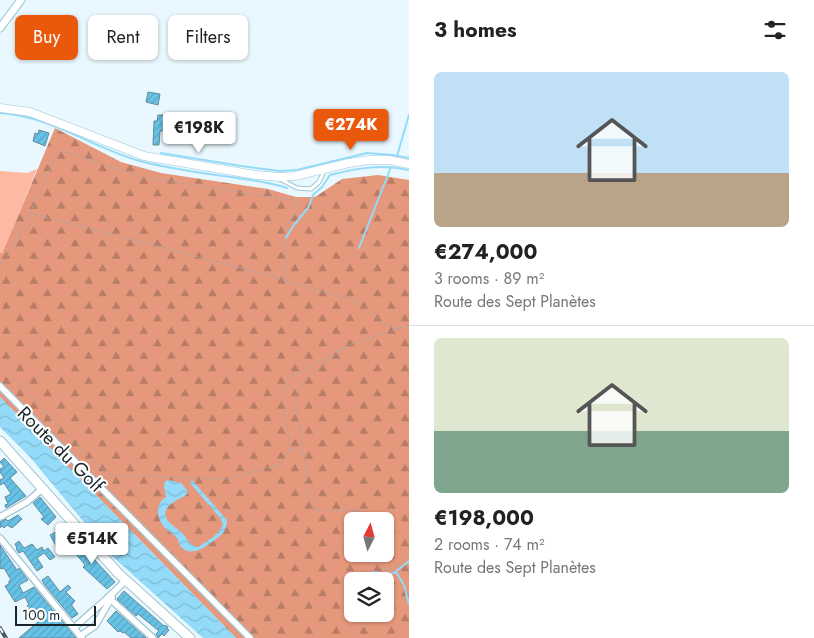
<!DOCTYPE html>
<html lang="en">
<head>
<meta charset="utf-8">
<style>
	:root { --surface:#fff; --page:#f2f2f2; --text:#222; --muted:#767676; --line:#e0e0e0; --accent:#ea580c }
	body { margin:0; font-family:Jost,sans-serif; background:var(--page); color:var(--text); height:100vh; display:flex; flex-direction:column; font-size:19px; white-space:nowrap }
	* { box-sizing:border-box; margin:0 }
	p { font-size:16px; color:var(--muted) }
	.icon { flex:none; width:28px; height:28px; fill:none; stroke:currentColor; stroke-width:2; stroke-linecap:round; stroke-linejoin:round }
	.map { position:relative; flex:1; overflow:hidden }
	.drawer { display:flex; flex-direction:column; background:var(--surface); width:405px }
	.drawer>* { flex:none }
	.top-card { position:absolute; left:15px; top:15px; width:319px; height:45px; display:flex; gap:10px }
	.needle { width:32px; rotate:6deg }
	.tools { position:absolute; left:344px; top:512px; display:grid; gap:10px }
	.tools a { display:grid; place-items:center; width:50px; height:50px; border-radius:8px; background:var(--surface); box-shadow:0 1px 4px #0004; font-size:25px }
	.scale { position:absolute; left:15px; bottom:12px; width:81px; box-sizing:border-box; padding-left:5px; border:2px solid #18262c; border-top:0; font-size:14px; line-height:18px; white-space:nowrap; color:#18262c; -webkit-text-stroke:4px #fff; paint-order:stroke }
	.price { position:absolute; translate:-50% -42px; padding:0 11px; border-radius:5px; background:#fff; color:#222; font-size:16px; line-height:32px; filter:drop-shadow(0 1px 2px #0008) }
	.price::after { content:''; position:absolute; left:50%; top:30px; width:15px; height:11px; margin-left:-8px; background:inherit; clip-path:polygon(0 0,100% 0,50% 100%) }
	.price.selected { background:var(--accent); color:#fff }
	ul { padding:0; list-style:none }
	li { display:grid; align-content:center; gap:10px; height:265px; padding:0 25px }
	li+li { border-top:1px solid var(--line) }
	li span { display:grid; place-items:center; height:155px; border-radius:8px; color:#555 }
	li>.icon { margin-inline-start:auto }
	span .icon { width:90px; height:90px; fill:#fffc; stroke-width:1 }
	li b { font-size:21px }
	h2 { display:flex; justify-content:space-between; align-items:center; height:60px; padding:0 25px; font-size:21px }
	.tag { padding:0 18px; border-radius:8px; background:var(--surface); box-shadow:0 1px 4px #0004; font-size:18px; line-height:45px }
	.tag.selected { background:var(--accent); color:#fff }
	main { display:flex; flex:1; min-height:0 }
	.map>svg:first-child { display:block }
	.grass { fill:#fdb9a1 }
	.forest { fill:url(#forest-firs); fill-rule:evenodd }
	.water { fill:url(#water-waves) }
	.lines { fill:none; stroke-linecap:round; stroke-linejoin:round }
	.stream { stroke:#93dbf8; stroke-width:2 }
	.building { fill:url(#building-hatch); stroke:#668997 }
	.service-casing { stroke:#a0c5d4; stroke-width:5 }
	.minor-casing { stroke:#a0c5d4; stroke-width:8 }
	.tertiary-casing { stroke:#a0c5d4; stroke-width:9 }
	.secondary-casing { stroke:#a0c5d4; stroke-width:9 }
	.primary-casing { stroke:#a0c5d4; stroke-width:11 }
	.path { stroke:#9caab0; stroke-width:1; stroke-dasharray:2.5 2.5; stroke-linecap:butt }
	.service { stroke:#fff; stroke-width:3 }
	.minor { stroke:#fff; stroke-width:5.5 }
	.tertiary { stroke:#fff; stroke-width:7 }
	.secondary { stroke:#fff; stroke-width:8 }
	.primary { stroke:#fff; stroke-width:9 }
	.rail-casing { stroke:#49575d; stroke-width:4 }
	.rail { stroke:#fff; stroke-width:2; stroke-dasharray:5.5; stroke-linecap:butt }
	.labels { text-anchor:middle; stroke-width:4; stroke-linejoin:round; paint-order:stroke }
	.street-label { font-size:19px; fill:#18262c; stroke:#fff }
</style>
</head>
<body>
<main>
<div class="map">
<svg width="409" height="638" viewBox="0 0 409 638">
	<defs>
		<pattern id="forest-firs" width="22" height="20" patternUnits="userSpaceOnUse" patternTransform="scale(1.25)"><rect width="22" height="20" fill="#e6987c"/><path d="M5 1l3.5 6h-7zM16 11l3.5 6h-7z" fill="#b97c66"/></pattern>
		<pattern id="water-waves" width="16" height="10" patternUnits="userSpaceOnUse" patternTransform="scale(1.25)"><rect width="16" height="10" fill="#93dbf8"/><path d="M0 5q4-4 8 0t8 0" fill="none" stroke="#7ebcd5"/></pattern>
		<pattern id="building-hatch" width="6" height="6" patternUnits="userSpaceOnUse" patternTransform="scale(1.25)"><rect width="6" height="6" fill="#66c3e7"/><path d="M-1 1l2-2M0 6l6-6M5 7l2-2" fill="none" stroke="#58a7c6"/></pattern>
	</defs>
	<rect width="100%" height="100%" fill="#e9f8fe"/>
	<path class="grass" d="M37,169L2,255L0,252V171L27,173Z"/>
	<path class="forest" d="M55,128L121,162L161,173L268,189L296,197H315L342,179L378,175L409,180V638H236L0,397V252L2,254ZM352,521H385V554H352ZM352,581H385V614H352Z"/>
	<g class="water">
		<path d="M0,397L236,638H203L113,557L29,456L0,427Z"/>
		<path d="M169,480L181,483L188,491L186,495C176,501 155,509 171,524C174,527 180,530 183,534C188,540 189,545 198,547C207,541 219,535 223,524L220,518L190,483L192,480L227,520C227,530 223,534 216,539C207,546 192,558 181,547C179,545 179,540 176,537C172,533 167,531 164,527C156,517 155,504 166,497L164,487L165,481Z"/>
	</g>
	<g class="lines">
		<g class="stream">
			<path d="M0,113C50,116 93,148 140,161C170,169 201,173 231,177C250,180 269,182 287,188"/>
			<path d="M161,153L241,166L279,171L297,170L367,153L392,155L409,158"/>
			<path d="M397,156L409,115"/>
			<path d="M286,238L293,226L308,208L313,195L322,187L330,175C357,168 382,164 409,170"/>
			<path d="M359,248L391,167"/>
			<path d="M396,572L404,585L409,604"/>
			<path d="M361,581L370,573L375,572L387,574L394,573L409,561"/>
		</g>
	</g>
	<g class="building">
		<path d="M148,92L160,94L158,105L146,102Z"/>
		<path d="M158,115H163V117H167V118H187V123L163,124V131H160L159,145H153L154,121H157Z"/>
		<path d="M185,124H198V130H193V138L191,142H186Z"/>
		<path d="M39,130L49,133L45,146L33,141L35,133L38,134Z"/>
		<path d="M4,458L17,472L10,478L26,496L6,508L5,505L8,504L5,497L11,494L4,483L0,485V480L4,478L0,472V469L4,467L0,462Z"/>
		<path d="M40,497L56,517L48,525L41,519L44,517L33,503Z"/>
		<path d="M18,515L22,519L12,528L7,525L4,528L2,526L0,528V522L6,519L8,521Z"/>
		<path d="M56,532L63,542L66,539L69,542L58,549L50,535Z"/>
		<path d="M72,535L115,582L107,589L83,567L85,565L76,554L78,552L76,549L77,548L69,538Z"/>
		<path d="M19,541L24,548L32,544L37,550L42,547L44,551L48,548L55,557L50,560L44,553L37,558L43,567L37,571L23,551L19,553L16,549L17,548L15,544Z"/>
		<path d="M0,545L17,570L19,568L28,580L19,585L23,593L34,587L76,638H19L44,617L38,609L32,614L27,606L29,605L25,597L15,602L8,591L5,586L9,584V581L11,580L4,568L1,569L0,567Z"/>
		<path d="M48,576L60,592L68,585L71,588L66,592L75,601L72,604V606L78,614L72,618L44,584L42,580Z"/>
		<path d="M124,591L164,626L165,625L168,627L167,629L169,630L164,636L162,634L158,638L156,634L159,631L138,614L136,616L117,599Z"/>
		<path d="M116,611L146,638H131L124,632L123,633L120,631L118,632L107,621Z"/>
	</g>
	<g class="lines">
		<defs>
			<path id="service" d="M278,178L297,188L311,189L319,182L325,169"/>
			<g id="minor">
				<path d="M0,386L250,638"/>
				<path d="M0,517L27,502L43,488"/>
				<path d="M0,538L82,638"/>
				<path d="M108,597L153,638"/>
				<path d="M74,628C91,612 110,597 126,580"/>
				<path d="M80,636L95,626L112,597"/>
			</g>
			<path id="tertiary" d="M0,28L21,0"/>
			<path id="secondary" d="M0,108L30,112L144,156L256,175L280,177L295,176L349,163L369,160H389L409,164"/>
			<path id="primary" d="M0,441L118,573L190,638"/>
		</defs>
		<use href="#service" class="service-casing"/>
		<use href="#minor" class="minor-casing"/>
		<use href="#tertiary" class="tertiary-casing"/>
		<use href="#secondary" class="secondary-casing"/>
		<use href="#primary" class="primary-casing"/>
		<g class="path">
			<path d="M31,213L286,280"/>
			<path d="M0,264L5,260L29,216L56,153L63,151L141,177L292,200L299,210L284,228L286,281L351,299L392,328H403"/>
			<path d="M346,347C327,361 307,376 294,396C302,431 305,466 310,501L313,507L318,510C337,510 357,508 374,516L375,521"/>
			<path d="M0,364L88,456L110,475L227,479L281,464L290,449L282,390L285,380L351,344L409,325"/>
			<path d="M290,449L302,453"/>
			<path d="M376,554V562L381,569C392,572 400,564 409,557"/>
		</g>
		<use href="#service" class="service"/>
		<use href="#minor" class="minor"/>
		<use href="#tertiary" class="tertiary"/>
		<use href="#secondary" class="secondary"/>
		<use href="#primary" class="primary"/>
		<defs>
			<path id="rail" d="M0,628L6,638"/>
		</defs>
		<use href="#rail" class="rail-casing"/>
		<use href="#rail" class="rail"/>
	</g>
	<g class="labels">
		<g class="street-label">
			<text transform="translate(61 449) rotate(45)" y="7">Route du Golf</text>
		</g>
	</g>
</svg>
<div class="tools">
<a><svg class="needle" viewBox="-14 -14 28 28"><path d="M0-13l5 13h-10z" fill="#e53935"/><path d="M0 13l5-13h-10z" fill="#767676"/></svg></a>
<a><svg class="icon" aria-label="layers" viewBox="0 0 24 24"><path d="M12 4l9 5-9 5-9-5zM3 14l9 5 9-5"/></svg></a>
</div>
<div class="scale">100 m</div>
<b class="price selected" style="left:351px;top:151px">€274K</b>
<b class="price" style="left:199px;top:154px">€198K</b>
<b class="price" style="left:92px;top:565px">€514K</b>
<div class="top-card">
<a class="tag selected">Buy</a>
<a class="tag">Rent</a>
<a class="tag">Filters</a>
</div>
</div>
<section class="drawer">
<h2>3 homes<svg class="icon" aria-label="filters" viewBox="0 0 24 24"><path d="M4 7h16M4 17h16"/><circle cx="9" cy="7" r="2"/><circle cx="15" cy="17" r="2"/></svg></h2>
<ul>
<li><span style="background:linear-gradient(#bfe0f5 65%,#b9a48a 0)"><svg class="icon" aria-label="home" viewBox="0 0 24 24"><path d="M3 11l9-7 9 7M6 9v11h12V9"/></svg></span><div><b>€274,000</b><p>3 rooms · 89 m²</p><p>Route des Sept Planètes</p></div></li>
<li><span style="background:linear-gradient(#dfe7d0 60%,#7fa58c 0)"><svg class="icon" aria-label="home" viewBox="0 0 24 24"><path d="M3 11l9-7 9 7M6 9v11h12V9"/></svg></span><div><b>€198,000</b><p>2 rooms · 74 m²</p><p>Route des Sept Planètes</p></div></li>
</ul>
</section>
</main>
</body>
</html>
